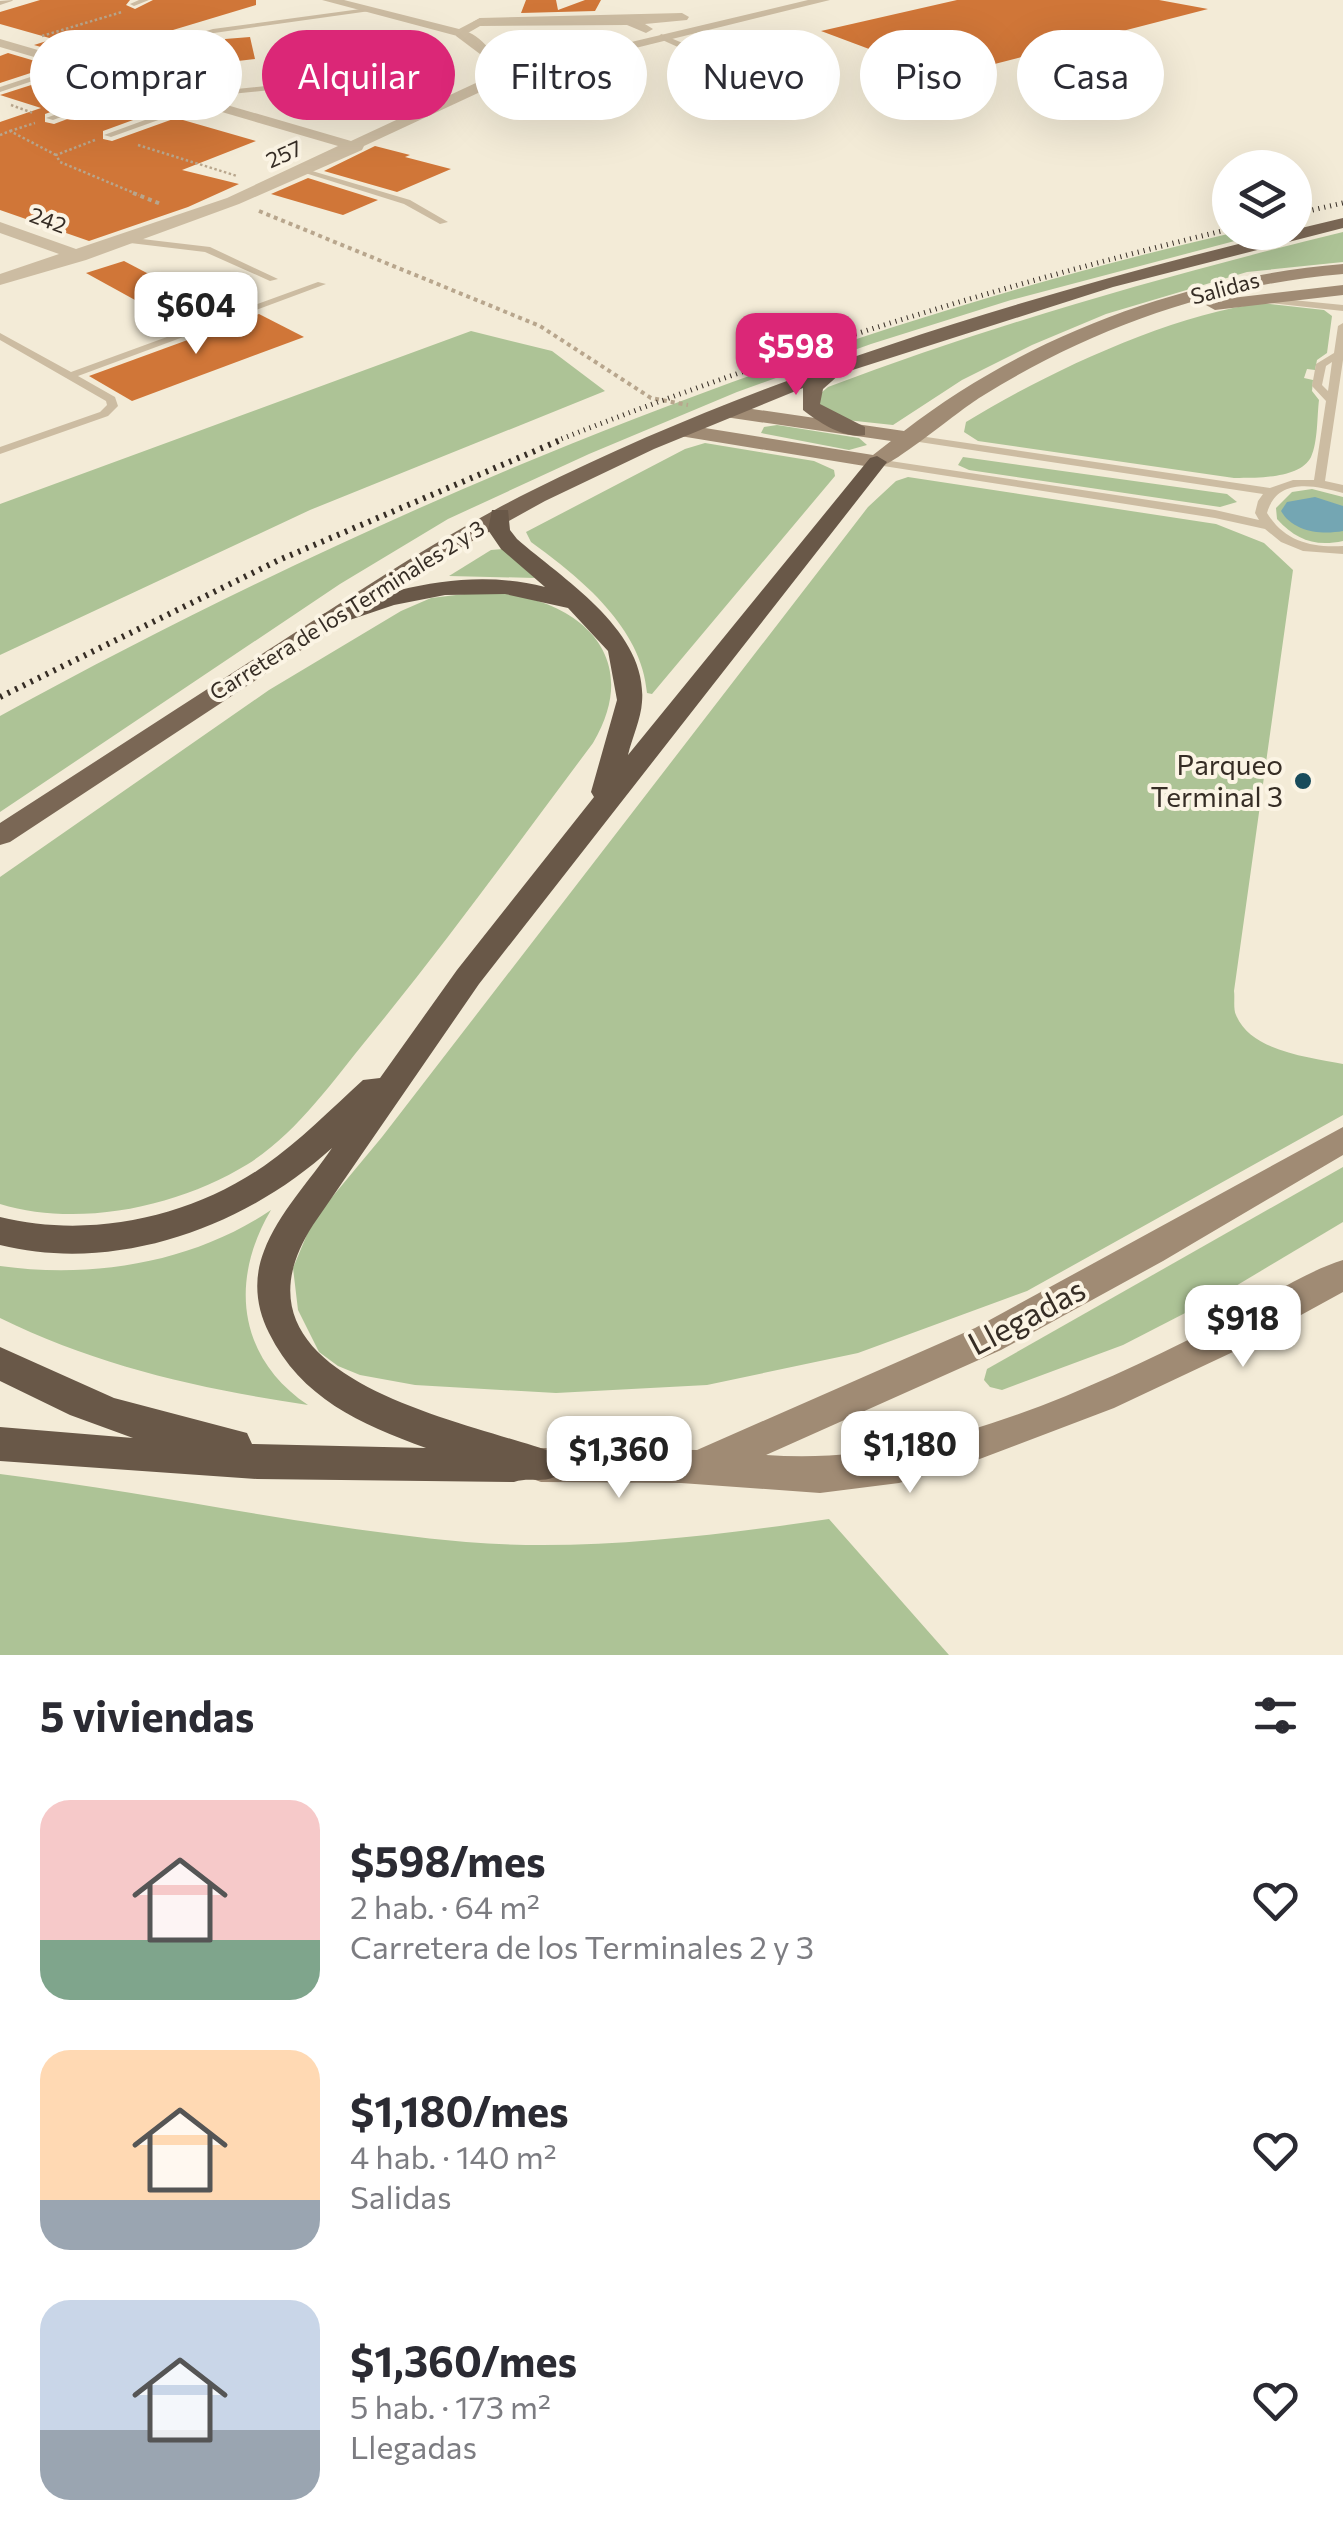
<!DOCTYPE html>
<html lang="es">
<head>
<meta charset="utf-8">
<style>
	:root { --surface:#fff; --page:#f2f2f3; --text:#2b2b33; --muted:#7c7c81; --accent:#db2777 }
	body { margin:0; font-family:Commissioner,sans-serif; background:var(--page); color:var(--text); height:100vh; display:flex; flex-direction:column; font-size:38px; white-space:nowrap }
	* { box-sizing:border-box; margin:0 }
	p { font-size:32px; color:var(--muted) }
	.icon { flex:none; width:55px; height:55px; fill:none; stroke:currentColor; stroke-width:2; stroke-linecap:round; stroke-linejoin:round }
	.map { position:relative; height:1655px; overflow:hidden }
	.sheet { display:flex; flex-direction:column; background:var(--surface); flex:1 }
	.sheet>* { flex:none }
	.guide { position:absolute; left:30px; top:30px; width:1285px; height:90px; display:flex; gap:20px }
	.fabs { position:absolute; left:1212px; top:150px; display:grid; gap:20px }
	.fabs a { display:grid; place-items:center; width:100px; height:100px; border-radius:50%; background:var(--surface); box-shadow:0 10px 40px #0002; font-size:50px }
	.price { position:absolute; translate:-50% -85px; padding:0 22px; border-radius:20px; background:#fff; color:#222; font-size:32px; line-height:65px; filter:drop-shadow(0 2px 5px #0008) }
	.price::after { content:''; position:absolute; left:50%; top:60px; width:30px; height:22px; margin-left:-15px; background:inherit; clip-path:polygon(0 0,100% 0,50% 100%) }
	.price.on { background:var(--accent); color:#fff }
	ul { padding:0; list-style:none }
	li { display:flex; align-items:center; gap:30px; height:250px; padding:0 40px }
	li span { display:grid; place-items:center; flex:none; width:280px; height:200px; border-radius:30px; color:#555 }
	li>.icon { margin-inline-start:auto }
	span .icon { width:120px; height:120px; fill:#fffc; stroke-width:1 }
	li b { font-size:42px }
	h2 { display:flex; justify-content:space-between; align-items:center; height:120px; padding:0 40px; font-size:42px }
	.pill { padding:0 35px; border-radius:45px; background:var(--surface); box-shadow:0 10px 40px #0002; font-size:35px; line-height:90px }
	.pill.on { background:var(--accent); color:#fff }
	.map>svg:first-child { display:block }
	.green { fill:#adc396 }
	.water { fill:#74a6b3 }
	.building { fill:#d07638 }
	.lines { fill:none; stroke-linecap:round; stroke-linejoin:round }
	.path-far1 { stroke:#b8a68d; stroke-width:2.5; stroke-dasharray:2.5 2.5; stroke-linecap:butt }
	.path { stroke:#b8a68d; stroke-width:4; stroke-dasharray:4 4; stroke-linecap:butt }
	.service { fill:#ccbca2; fill-rule:evenodd }
	.minor { fill:#ccbca2; fill-rule:evenodd }
	.tertiary { fill:#ccbca2; fill-rule:evenodd }
	.secondary { fill:#a08b74; fill-rule:evenodd }
	.primary { fill:#7a6755; fill-rule:evenodd }
	.trunk { fill:#695848; fill-rule:evenodd }
	.rail-far1 { stroke:#362d25; stroke-width:5; stroke-dasharray:1 5; stroke-linecap:butt }
	.rail { stroke:#362d25; stroke-width:6; stroke-dasharray:2.5 6; stroke-linecap:butt }
	.poi-dot { fill:#184b5b; stroke:#fbf4e4; stroke-width:4 }
	.labels { text-anchor:middle; stroke-width:8; stroke-linejoin:round; paint-order:stroke }
	.far-street-label { font-size:22px; fill:#362d25; stroke:#fbf4e4 }
	.poi-label { font-size:28px; fill:#362d25; stroke:#fbf4e4; text-anchor:end }
	.near-street-label { font-size:32px; fill:#362d25; stroke:#fbf4e4 }
</style>
</head>
<body>
<div class="map">
<svg width="1343" height="1655" viewBox="0 0 1343 1655">
	<rect width="100%" height="100%" fill="#f3ebd7"/>
	<g class="green">
		<path d="M1343,232V262L1247,272L1106,314L1032,345L962,380L893,425L837,419L819,406L821,393L828,387C997,323 1168,275 1343,232Z"/>
		<path d="M1232,233H1265L1011,300L871,344L737,392L589,454L448,519L340,584L0,812V716C388,503 800,334 1232,233Z"/>
		<path d="M1262,303L1324,310L1332,316L1327,353L1317,360L1315,370L1307,369L1304,378L1313,380L1312,391L1319,400C1317,416 1318,442 1311,457C1300,479 1255,478 1234,478L978,441L964,432L966,422C1046,373 1169,315 1262,303Z"/>
		<path d="M471,331L552,351L605,391L310,510L0,655V504Z"/>
		<path d="M777,425L859,438L867,445L849,450L761,433L764,427Z"/>
		<path d="M705,443L814,461L834,470L835,476L652,694L647,693C642,628 581,578 531,542L526,532L685,449Z"/>
		<path d="M963,457L1227,494L1237,502L1220,507L969,470L958,465Z"/>
		<path d="M908,477L1216,524L1264,543L1293,570L1234,991C1235,998 1233,1009 1236,1015C1251,1052 1310,1057 1343,1064V1115L1027,1291L858,1353L707,1385L556,1393L415,1385L360,1375L338,1366L319,1352L298,1310L293,1268L313,1220L382,1137L868,507L896,481Z"/>
		<path d="M1312,489L1343,497V541C1315,547 1296,540 1277,519L1276,508L1292,492Z"/>
		<path d="M503,549L535,578L449,576L491,550Z"/>
		<path d="M481,592C569,593 648,650 593,743C519,842 446,943 368,1038C332,1082 297,1133 248,1164C178,1207 79,1228 0,1204V877L269,690L401,611L431,598Z"/>
		<path d="M1343,1167V1222L1224,1293L1123,1345L1002,1390L990,1387L984,1380L987,1369Z"/>
		<path d="M271,1210C229,1281 238,1358 308,1405C201,1389 97,1366 0,1318V1266C92,1279 193,1263 271,1210Z"/>
		<path d="M0,1474C156,1493 309,1528 466,1542C584,1552 712,1536 829,1519L949,1655H0Z"/>
	</g>
	<path class="water" d="M1315,497L1343,506V531C1321,535 1293,532 1281,511L1287,502Z"/>
	<g class="building">
		<path d="M40,0H130L126,5L135,9L153,0H256V5L80,58L34,45L53,39L0,24V12Z"/>
		<path d="M526,0H556L558,10L585,0H601L595,11L521,13Z"/>
		<path d="M957,0H1159L1208,9L944,77L821,31Z"/>
		<path d="M250,37L255,59L229,62L225,39Z"/>
		<path d="M8,53L52,66L0,83V56Z"/>
		<path d="M50,79L101,94L45,114V122L54,124L116,101L155,112L103,131V139L112,141L176,118L256,141L182,170L239,184L188,207L89,241L0,210V122L41,108L0,95Z"/>
		<path d="M375,146L410,155L405,157L451,169L397,192L324,171Z"/>
		<path d="M308,178L378,200L343,215L271,194Z"/>
		<path d="M124,261L223,313L184,327L86,273Z"/>
		<path d="M259,314L304,337L132,401L89,376Z"/>
	</g>
	<g class="lines">
		<g class="path-far1">
			<path d="M42,36L122,12"/>
			<path d="M11,105L33,113"/>
			<path d="M307,112L380,109"/>
			<path d="M10,131L35,123"/>
			<path d="M0,135L10,131L56,155"/>
			<path d="M95,140L56,155L60,162L139,195"/>
			<path d="M138,145L237,176"/>
		</g>
		<g class="path">
			<path d="M133,193L161,204"/>
			<path d="M259,211L540,326L651,398L688,405"/>
		</g>
		<g class="service">
			<path d="M13,0L12,1L0,5V1Z"/>
			<path d="M139,0H149L134,6L130,4Z"/>
			<path d="M368,8L370,11L214,33L143,54L139,64L163,69L214,65L211,69L163,73L131,66L137,51L213,29Z"/>
			<path d="M661,34L697,49L698,51L691,53L658,38Z"/>
			<path d="M73,63L80,65L0,92V87Z"/>
			<path d="M316,81L319,85L231,94L111,137L104,135L227,90Z"/>
			<path d="M141,83L148,85L53,120L46,118Z"/>
			<path d="M302,168L410,200L448,222L440,224L404,204L302,172Z"/>
			<path d="M125,237L210,247L278,279L270,281L205,252L122,242V238Z"/>
			<path d="M318,282L326,284L78,376L115,397L118,406L108,416L0,454V447L100,412L107,405L106,401L0,340V333L71,372Z"/>
			<path d="M1272,298L1343,305V311L1269,303V299Z"/>
			<path d="M1343,323V360L1325,481L1343,485V493C1314,485 1277,477 1267,513C1284,541 1311,548 1343,546V554L1303,551L1281,542L1265,529L1215,518L877,465L871,462L877,459L1215,510L1259,520L1255,513L1258,501L1263,494L906,440L900,437L906,434L1270,488L1293,480H1314L1326,401L1312,386L1316,364L1334,353L1338,326ZM1332,362L1328,391L1322,385L1326,366Z"/>
		</g>
		<g class="minor">
			<path d="M808,0H830L506,80L364,146L362,150L239,204L86,260L0,285V274L59,254L0,233V222L76,249L227,198L338,146L0,47V39L351,141L493,75L480,54L456,36V30C479,29 494,55 505,72Z"/>
			<path d="M682,13L689,17L687,20L645,24L653,29L646,33L627,25L480,26L473,22L480,18Z"/>
		</g>
		<path class="tertiary" d="M322,0H344L459,29L480,18L487,22L461,37Z"/>
		<g class="secondary">
			<path d="M1343,264V274C1214,285 1094,327 984,395C960,409 896,464 877,468L680,436L670,430L680,424L873,455L891,441L725,417L715,411L725,405L904,431C1029,334 1187,277 1343,264Z"/>
			<path d="M1343,285V295L1215,310L1206,305L1215,300Z"/>
			<path d="M1343,1127V1155L1163,1261L1001,1350L766,1455C921,1467 1072,1398 1208,1330C1252,1308 1296,1275 1343,1260V1292L1235,1351L1114,1408L977,1460L899,1483L820,1493L681,1483L541,1482L527,1477L522,1465L527,1453L541,1448L697,1450L975,1328Z"/>
		</g>
		<path class="primary" d="M1343,218V228L1113,287L840,374L823,389L820,404L865,427V435C844,439 820,423 803,410V388L654,449L545,501L438,560L10,842L0,845V823C93,763 186,703 279,643C362,589 443,535 531,491C788,363 1069,284 1343,218Z"/>
		<path class="trunk" d="M877,456L887,462L884,466L479,984L313,1225C214,1379 465,1420 555,1453L560,1465L555,1477C540,1483 529,1477 514,1482L257,1479L0,1461V1427L133,1438L70,1415L0,1381V1347L114,1398L247,1433L252,1444L426,1448C360,1424 301,1398 269,1333C256,1307 253,1279 264,1251C279,1212 309,1182 332,1148C245,1227 117,1274 0,1245V1217C89,1239 189,1218 264,1166C300,1141 331,1109 363,1080L380,1078L457,970L594,797L591,792L617,700L608,651L568,608L505,594L445,595L394,605L326,628L318,626L314,621L318,616C391,589 467,567 545,587L501,549L488,530L492,510H508L510,530L517,539C564,580 648,631 642,702C641,719 632,738 628,755L870,458Z"/>
		<g class="rail-far1">
			<path d="M1295,214L1343,203"/>
			<path d="M556,441C776,354 1000,285 1230,229"/>
		</g>
		<path class="rail" d="M0,697L279,560L563,439"/>
	</g>
	<circle class="poi-dot" cx="1303" cy="781" r="10"/>
	<g class="labels">
		<g class="far-street-label">
			<text transform="translate(284 154) rotate(-24)" y="8">257</text>
			<text transform="translate(48 220) rotate(20)" y="8">242</text>
			<text transform="translate(1225 288) rotate(-15)" y="8">Salidas</text>
			<text transform="translate(347 610) rotate(-32)" y="8">Carretera de los Terminales 2 y 3</text>
		</g>
		<g class="poi-label">
			<text x="1283" y="775">Parqueo<tspan x="1283" dy="32">Terminal 3</tspan></text>
		</g>
		<g class="near-street-label">
			<text transform="translate(1027 1317) rotate(-28)" y="11">Llegadas</text>
		</g>
	</g>
</svg>
<div class="fabs">
<a><svg class="icon" aria-label="layers" viewBox="0 0 24 24"><path d="M12 4l9 5-9 5-9-5zM3 14l9 5 9-5"/></svg></a>
</div>
<b class="price" style="left:196px;top:357px">$604</b>
<b class="price on" style="left:796px;top:398px">$598</b>
<b class="price" style="left:1243px;top:1370px">$918</b>
<b class="price" style="left:910px;top:1496px">$1,180</b>
<b class="price" style="left:619px;top:1501px">$1,360</b>
<div class="guide">
<a class="pill">Comprar</a>
<a class="pill on">Alquilar</a>
<a class="pill">Filtros</a>
<a class="pill">Nuevo</a>
<a class="pill">Piso</a>
<a class="pill">Casa</a>
</div>
</div>
<section class="sheet">
<h2>5 viviendas<svg class="icon" aria-label="filters" viewBox="0 0 24 24"><path d="M4 7h16M4 17h16"/><circle cx="9" cy="7" r="2"/><circle cx="15" cy="17" r="2"/></svg></h2>
<ul>
<li><span style="background:linear-gradient(#f6c9c9 70%,#7fa58c 0)"><svg class="icon" aria-label="home" viewBox="0 0 24 24"><path d="M3 11l9-7 9 7M6 9v11h12V9"/></svg></span><div><b>$598/mes</b><p>2 hab. · 64 m²</p><p>Carretera de los Terminales 2 y 3</p></div><svg class="icon" aria-label="heart" viewBox="0 0 24 24"><path d="M12 20l-8-8c-3-5 5-10 8-4 3-6 11-1 8 4z"/></svg></li>
<li><span style="background:linear-gradient(#ffd9b3 75%,#9aa5b1 0)"><svg class="icon" aria-label="home" viewBox="0 0 24 24"><path d="M3 11l9-7 9 7M6 9v11h12V9"/></svg></span><div><b>$1,180/mes</b><p>4 hab. · 140 m²</p><p>Salidas</p></div><svg class="icon" aria-label="heart" viewBox="0 0 24 24"><path d="M12 20l-8-8c-3-5 5-10 8-4 3-6 11-1 8 4z"/></svg></li>
<li><span style="background:linear-gradient(#c9d6e8 65%,#9aa5b1 0)"><svg class="icon" aria-label="home" viewBox="0 0 24 24"><path d="M3 11l9-7 9 7M6 9v11h12V9"/></svg></span><div><b>$1,360/mes</b><p>5 hab. · 173 m²</p><p>Llegadas</p></div><svg class="icon" aria-label="heart" viewBox="0 0 24 24"><path d="M12 20l-8-8c-3-5 5-10 8-4 3-6 11-1 8 4z"/></svg></li>
</ul>
</section>
</body>
</html>
